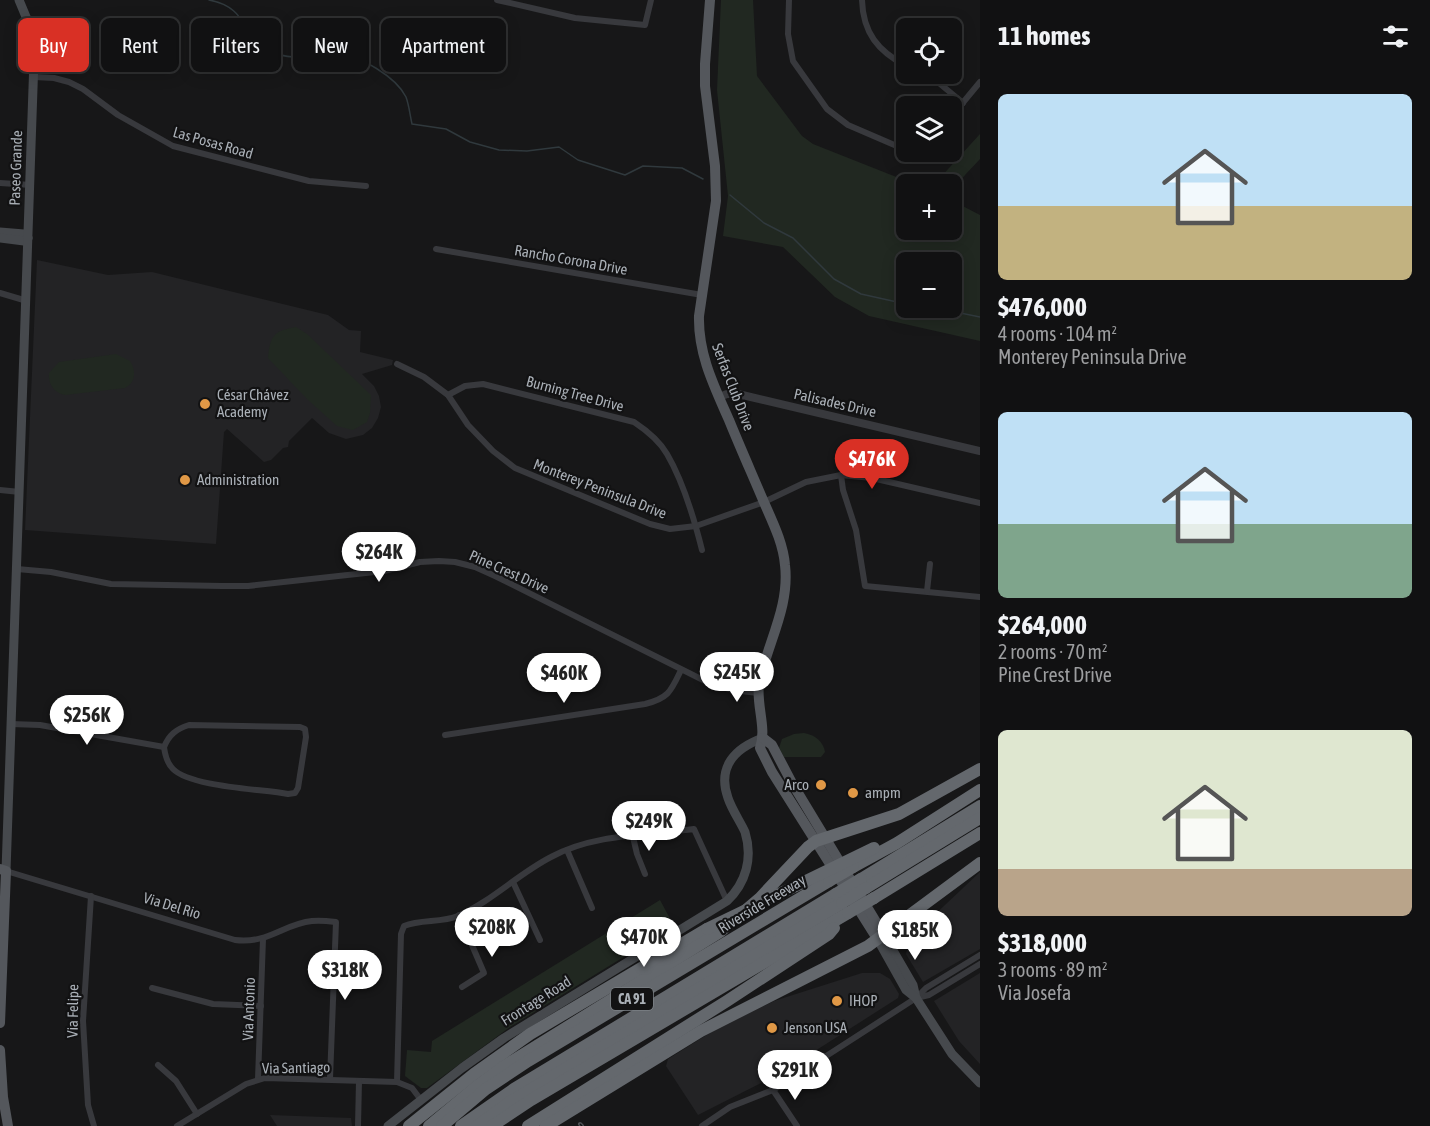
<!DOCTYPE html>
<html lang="en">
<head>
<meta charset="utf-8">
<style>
	:root { --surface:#111112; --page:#1a1a1b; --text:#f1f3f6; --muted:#9c9d9f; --line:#303132; --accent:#d93025 }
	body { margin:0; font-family:"Asap Condensed",sans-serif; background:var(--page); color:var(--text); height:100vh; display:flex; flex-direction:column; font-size:22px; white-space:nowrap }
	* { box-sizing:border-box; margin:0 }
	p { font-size:20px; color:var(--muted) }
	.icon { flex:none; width:33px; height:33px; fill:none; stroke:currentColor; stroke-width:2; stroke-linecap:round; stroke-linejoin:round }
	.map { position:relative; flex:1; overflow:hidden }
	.side { display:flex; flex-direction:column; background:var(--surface); width:450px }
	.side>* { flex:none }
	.hud { position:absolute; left:18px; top:18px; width:570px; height:54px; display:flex; gap:12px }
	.fabs { position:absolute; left:896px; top:18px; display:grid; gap:12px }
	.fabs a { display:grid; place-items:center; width:66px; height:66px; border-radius:9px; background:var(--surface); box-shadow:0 3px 15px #0003,0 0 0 2px var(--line); font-size:30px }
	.price { position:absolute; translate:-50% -51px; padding:0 14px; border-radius:21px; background:#fff; color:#222; font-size:20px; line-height:39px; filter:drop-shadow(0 2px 3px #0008) }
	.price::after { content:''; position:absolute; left:50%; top:36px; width:18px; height:14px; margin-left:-9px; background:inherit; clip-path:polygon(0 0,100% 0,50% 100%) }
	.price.on { background:var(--accent); color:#fff }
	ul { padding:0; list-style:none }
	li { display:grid; align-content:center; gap:12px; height:318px; padding:0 18px }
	li span { display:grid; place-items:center; height:186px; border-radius:9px; color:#555 }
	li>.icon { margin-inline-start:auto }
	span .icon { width:108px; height:108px; fill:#fffc; stroke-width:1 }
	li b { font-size:26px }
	h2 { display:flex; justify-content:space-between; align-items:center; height:72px; padding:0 18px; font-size:26px }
	.chip { padding:0 21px; border-radius:9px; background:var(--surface); box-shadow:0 3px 15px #0003,0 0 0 2px var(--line); font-size:21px; line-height:54px }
	.chip.on { background:var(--accent); color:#fff }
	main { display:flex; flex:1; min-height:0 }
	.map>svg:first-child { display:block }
	.built { fill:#232325 }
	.green { fill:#212821; fill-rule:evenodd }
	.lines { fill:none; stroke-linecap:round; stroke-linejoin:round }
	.stream { stroke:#30393d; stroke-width:1.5 }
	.minor { stroke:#38393d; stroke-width:6 }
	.tertiary { stroke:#38393d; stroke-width:8 }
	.secondary { stroke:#46494d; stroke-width:9 }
	.primary { stroke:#54575c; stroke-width:10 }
	.motorway { stroke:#64686d; stroke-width:12 }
	.rail-casing { stroke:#4d5054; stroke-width:4 }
	.rail { stroke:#121213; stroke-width:1.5; stroke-dasharray:4.5; stroke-linecap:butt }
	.motorway-bridge { stroke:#64686d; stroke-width:12 }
	.poi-dot { fill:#e09846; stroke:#121213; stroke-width:2 }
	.labels { text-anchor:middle; stroke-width:4.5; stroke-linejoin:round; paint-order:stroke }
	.shield { fill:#121213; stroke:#7c8186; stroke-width:1.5 }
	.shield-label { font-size:14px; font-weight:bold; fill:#aab0b7 }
	.street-label { font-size:15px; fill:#aab0b7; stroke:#121213 }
	.poi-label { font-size:15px; fill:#aab0b7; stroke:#121213; text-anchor:start }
</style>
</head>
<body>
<main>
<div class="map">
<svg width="980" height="1126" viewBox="0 0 980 1126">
	<rect width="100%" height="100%" fill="#171718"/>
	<g class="built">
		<path d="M37,260L108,275L152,272L328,315L349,330L361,331L360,352L393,360L392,365L362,374L374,386L379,396L381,407L378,418L372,428L363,435L346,439L329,433L312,418L289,441L288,447L283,448L271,460L264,462L227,429L224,432L216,544L25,530Z"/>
		<path d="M980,872V949L923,982L906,954L910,938Z"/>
		<path d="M862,973H880L890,979L899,994L898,998L779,1074L698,1115L666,1066L668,1059L716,1029L774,1001Z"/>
		<path d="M980,973V1064L959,1041L934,1001Z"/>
		<path d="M270,1115L351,1118L352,1126H277Z"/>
	</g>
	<g class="green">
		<path d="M721,0H753L757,76L802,136L813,144L914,184H906V230H951V200L980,215V341L869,316L835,297L783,247L723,236L728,196L717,90ZM906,262H951V308H906Z"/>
		<path d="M980,134V159L951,190V184H922L939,179Z"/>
		<path d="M296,327L307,334L371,395L370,413L367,422L353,430L337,426L307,399L268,358C270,335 274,331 296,327Z"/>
		<path d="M116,354L130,361C136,371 136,382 125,388L65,395C54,393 48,384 49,373L59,362Z"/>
		<path d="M804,733C815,735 823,741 825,752L821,757H784L779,748L782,739L794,734Z"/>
		<path d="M660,900L674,926L510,1027L427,1088H421L405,1076L407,1050L431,1052L432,1041Z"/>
	</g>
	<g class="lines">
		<g class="stream">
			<path d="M209,0C248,7 242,36 270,51C291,62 316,55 338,55C360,55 396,77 406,97C409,105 410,115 412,124L446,129L470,142L499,150L527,151L559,147L578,160L625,175L643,166L682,168L703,179"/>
			<path d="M730,195L764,223L793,238L834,279L861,294L906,304"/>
			<path d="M936,308L980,317"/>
		</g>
		<g class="minor">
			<path d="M497,0L575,18L645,25L651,0"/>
			<path d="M789,0L788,34L793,61L827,109L848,125L906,150"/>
			<path d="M862,0C863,33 878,51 906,66"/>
			<path d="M921,74L939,83L963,103"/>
			<path d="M34,77L54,78L69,82L83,89L118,115L173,146L309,181L366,186"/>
			<path d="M951,117L980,82"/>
			<path d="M0,183L31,185"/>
			<path d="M436,249L702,295"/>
			<path d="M0,293L27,301"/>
			<path d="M397,364L424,377L448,395L468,425L493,451L515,468L650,524L670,529L696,526L764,502L806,482L841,475L872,478L980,503"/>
			<path d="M448,395L465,386L483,384L634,422C646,430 659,440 667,454C684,483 694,518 702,550"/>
			<path d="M841,475L843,490L856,530L865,586L980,597"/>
			<path d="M0,490L20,492"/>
			<path d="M17,569L51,572L111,584L222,586H248L384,571L420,562L439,561L455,562L475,567L495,576L707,682L732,690L758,693"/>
			<path d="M927,591L930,564"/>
			<path d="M11,724L40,725L164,747"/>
			<path d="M189,725L300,727L305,729L306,737L298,788L295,793L288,794C261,789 191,787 173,769C167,763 165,755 164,747C169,735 176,729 189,725Z"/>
			<path d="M445,735L645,704C669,698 671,691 681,670"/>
			<path d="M633,837L637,854L645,874"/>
			<path d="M567,850L592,908"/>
			<path d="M6,871L235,940C269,944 283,924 312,921C320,920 328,921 336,922L330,1079"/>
			<path d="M513,882L540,940"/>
			<path d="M91,896L83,1021L88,1105L94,1126"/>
			<path d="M459,915L484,973L462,987"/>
			<path d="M152,988L213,1004L261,1006"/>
			<path d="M916,998L929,995L980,964"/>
			<path d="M158,1065L176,1081L197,1114"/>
			<path d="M258,1079L263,939"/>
			<path d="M397,1082L401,934L404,926C421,919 441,923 458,916C492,901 518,874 551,857C593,834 647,835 694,829L727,901"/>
			<path d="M773,1090L797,1126"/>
			<path d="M177,1126L246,1084L265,1078L397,1082L412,1088L421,1100"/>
			<path d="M358,1126L359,1081"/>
			<path d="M702,1126L730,1107L773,1090L786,1082L916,998L926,988L980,955"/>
		</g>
		<path class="tertiary" d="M719,397L727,394H738L980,451"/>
		<g class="secondary">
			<path d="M0,232L24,234L28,238"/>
			<path d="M0,238L24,241L28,238"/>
			<path d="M6,871L34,59L29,24L19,0"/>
			<path d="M884,935L913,985L916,998"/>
			<path d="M878,940L906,990L916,998L952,1054L980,1083"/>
			<path d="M388,1126L462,1068L504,1038L727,901C746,883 753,858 745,832C740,821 732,810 728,798C717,767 735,748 763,738"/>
		</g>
		<g class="primary">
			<path d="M710,0L705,64V86L715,166L716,201L699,316C698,354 714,386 729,420C740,447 752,474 763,500C772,521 783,542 785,565C790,607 767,644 759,684C756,705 767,728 760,748L772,772L878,940"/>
			<path d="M763,738L772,745L792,783L884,935"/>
			<path d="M0,869L6,871L0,1023"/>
			<path d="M0,1050L3,1097L8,1126"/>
		</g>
		<g class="motorway">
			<path d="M853,867L897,843L980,790"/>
			<path d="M861,879L980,806"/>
			<path d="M866,888L980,818"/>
			<path d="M874,898L980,833"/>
			<path d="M409,1126L474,1074L530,1034L707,929"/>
			<path d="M429,1126L477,1086L503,1067L720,932L760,898L808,847L816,841L899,814L980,769"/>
			<path d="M442,1126L486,1089L528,1061L829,881"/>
			<path d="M461,1126L514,1089L836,894"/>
			<path d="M477,1126L510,1102L842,903"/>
			<path d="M492,1126L531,1100L848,913"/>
			<path d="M528,1126L727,1001L829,934L834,928"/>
			<path d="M546,1126L701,1031L868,946L980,863"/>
		</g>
		<defs>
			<path id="rail" d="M580,1124L582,1126"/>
		</defs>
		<use href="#rail" class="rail-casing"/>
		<use href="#rail" class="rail"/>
		<g class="motorway-bridge">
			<path d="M829,881L853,867"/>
			<path d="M836,894L861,879"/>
			<path d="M842,903L866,888"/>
			<path d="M848,913L874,898"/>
			<path d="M707,929L874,848"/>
		</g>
	</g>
	<g class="poi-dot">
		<circle cx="205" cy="404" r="6"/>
		<circle cx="185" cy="480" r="6"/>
		<circle cx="821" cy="785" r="6"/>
		<circle cx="853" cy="793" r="6"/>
		<circle cx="837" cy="1001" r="6"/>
		<circle cx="772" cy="1028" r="6"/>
	</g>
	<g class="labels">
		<rect class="shield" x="611" y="988" width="42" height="22" rx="4.5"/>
		<g class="shield-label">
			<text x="632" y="1004">CA 91</text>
		</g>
		<g class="street-label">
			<text transform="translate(213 143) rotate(16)" y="5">Las Posas Road</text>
			<text transform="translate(16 168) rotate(-88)" y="5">Paseo Grande</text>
			<text transform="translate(571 260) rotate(10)" y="5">Rancho Corona Drive</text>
			<text transform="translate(733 387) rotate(69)" y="5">Serfas Club Drive</text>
			<text transform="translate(575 394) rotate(15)" y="5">Burning Tree Drive</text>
			<text transform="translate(835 403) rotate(13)" y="5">Palisades Drive</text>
			<text transform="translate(600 489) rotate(21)" y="5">Monterey Peninsula Drive</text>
			<text transform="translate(509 572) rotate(24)" y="5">Pine Crest Drive</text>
			<text transform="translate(762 904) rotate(-31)" y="5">Riverside Freeway</text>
			<text transform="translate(172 906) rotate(17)" y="5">Via Del Rio</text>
			<text transform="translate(536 1001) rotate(-32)" y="5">Frontage Road</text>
			<text transform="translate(249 1009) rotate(-88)" y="5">Via Antonio</text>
			<text transform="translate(73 1011) rotate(-89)" y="5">Via Felipe</text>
			<text transform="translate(296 1068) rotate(-1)" y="5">Via Santiago</text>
		</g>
		<g class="poi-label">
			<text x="217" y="400">César Chávez<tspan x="217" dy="17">Academy</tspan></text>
			<text x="197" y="485">Administration</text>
			<text x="809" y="790" text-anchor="end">Arco</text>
			<text x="865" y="798">ampm</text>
			<text x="849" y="1006">IHOP</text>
			<text x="784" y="1033">Jenson USA</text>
		</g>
	</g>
</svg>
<div class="fabs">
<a><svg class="icon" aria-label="locate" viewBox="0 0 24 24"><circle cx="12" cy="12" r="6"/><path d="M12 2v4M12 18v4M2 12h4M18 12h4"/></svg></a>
<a><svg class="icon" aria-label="layers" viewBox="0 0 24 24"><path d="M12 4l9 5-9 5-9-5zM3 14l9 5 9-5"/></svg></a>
<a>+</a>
<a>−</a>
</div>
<b class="price on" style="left:872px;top:490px">$476K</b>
<b class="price" style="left:379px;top:583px">$264K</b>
<b class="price" style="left:737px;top:703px">$245K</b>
<b class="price" style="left:564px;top:704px">$460K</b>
<b class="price" style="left:87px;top:746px">$256K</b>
<b class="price" style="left:649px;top:852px">$249K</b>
<b class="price" style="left:492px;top:958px">$208K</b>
<b class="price" style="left:915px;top:961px">$185K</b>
<b class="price" style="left:644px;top:968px">$470K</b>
<b class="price" style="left:345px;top:1001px">$318K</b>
<b class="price" style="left:795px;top:1101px">$291K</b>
<div class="hud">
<a class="chip on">Buy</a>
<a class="chip">Rent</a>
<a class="chip">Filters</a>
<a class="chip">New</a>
<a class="chip">Apartment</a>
</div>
</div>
<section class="side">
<h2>11 homes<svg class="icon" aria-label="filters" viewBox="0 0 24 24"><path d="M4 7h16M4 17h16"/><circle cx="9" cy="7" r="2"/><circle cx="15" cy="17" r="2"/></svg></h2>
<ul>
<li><span style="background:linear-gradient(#bfe0f5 60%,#c2b280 0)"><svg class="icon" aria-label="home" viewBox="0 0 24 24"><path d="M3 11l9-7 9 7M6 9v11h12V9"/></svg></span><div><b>$476,000</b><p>4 rooms · 104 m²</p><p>Monterey Peninsula Drive</p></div></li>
<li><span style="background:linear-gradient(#bfe0f5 60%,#7fa58c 0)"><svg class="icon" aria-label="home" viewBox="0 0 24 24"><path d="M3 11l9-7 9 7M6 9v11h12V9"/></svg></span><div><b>$264,000</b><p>2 rooms · 70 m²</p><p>Pine Crest Drive</p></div></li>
<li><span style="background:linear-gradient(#dfe7d0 75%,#b9a48a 0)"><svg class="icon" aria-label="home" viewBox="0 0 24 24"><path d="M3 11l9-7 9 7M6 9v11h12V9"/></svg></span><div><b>$318,000</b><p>3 rooms · 89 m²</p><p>Via Josefa</p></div></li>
</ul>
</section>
</main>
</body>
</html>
